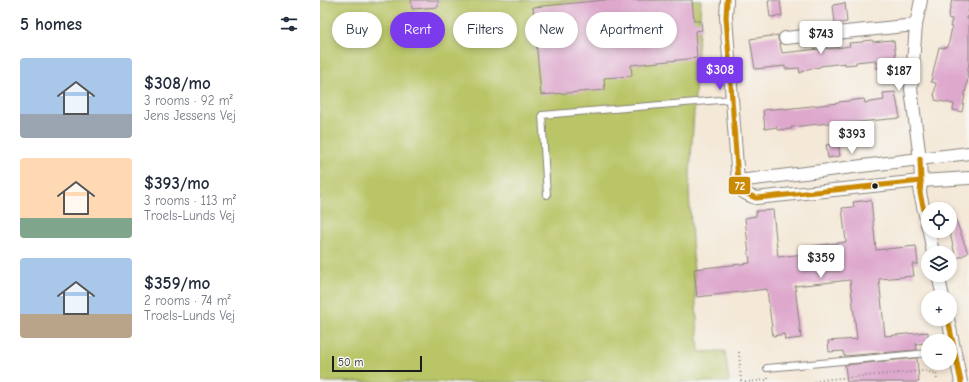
<!DOCTYPE html>
<html lang="en">
<head>
<meta charset="utf-8">
<style>
	:root { --surface:#fff; --page:#f2f2f3; --text:#1f2937; --muted:#747a83; --accent:#7c3aed }
	body { margin:0; font-family:"Comic Neue",sans-serif; background:var(--page); color:var(--text); height:100vh; display:flex; flex-direction:column; font-size:15px; white-space:nowrap }
	* { box-sizing:border-box; margin:0 }
	p { font-size:13px; color:var(--muted) }
	.icon { flex:none; width:22px; height:22px; fill:none; stroke:currentColor; stroke-width:2; stroke-linecap:round; stroke-linejoin:round }
	.map { position:relative; flex:1; overflow:hidden }
	.side { display:flex; flex-direction:column; background:var(--surface); width:320px }
	.side>* { flex:none }
	.guide { position:absolute; left:12px; top:12px; width:380px; height:36px; display:flex; gap:8px }
	.fabs { position:absolute; left:601px; top:202px; display:grid; gap:8px }
	.fabs a { display:grid; place-items:center; width:36px; height:36px; border-radius:50%; background:var(--surface); box-shadow:0 2px 6px #0003; font-size:20px }
	.scale { position:absolute; left:12px; bottom:10px; width:90px; box-sizing:border-box; padding-left:4px; border:2px solid #1c1c1c; border-top:0; font-size:11px; line-height:14px; white-space:nowrap; color:#1c1c1c; -webkit-text-stroke:3px #f6f6f2; paint-order:stroke }
	.price { position:absolute; translate:-50% -34px; padding:0 9px; border-radius:4px; background:#fff; color:#222; font-size:13px; line-height:26px; filter:drop-shadow(0 1px 2px #0008) }
	.price::after { content:''; position:absolute; left:50%; top:24px; width:12px; height:9px; margin-left:-6px; background:inherit; clip-path:polygon(0 0,100% 0,50% 100%) }
	.price.active { background:var(--accent); color:#fff }
	ul { padding:0; list-style:none }
	li { display:flex; align-items:center; gap:12px; height:100px; padding:0 20px }
	li span { display:grid; place-items:center; flex:none; width:112px; height:80px; border-radius:4px; color:#555 }
	li>.icon { margin-inline-start:auto }
	span .icon { width:48px; height:48px; fill:#fffc; stroke-width:1 }
	li b { font-size:17px }
	h2 { display:flex; justify-content:space-between; align-items:center; height:48px; padding:0 20px; font-size:17px }
	.chip { padding:0 14px; border-radius:18px; background:var(--surface); box-shadow:0 2px 6px #0003; font-size:14px; line-height:36px }
	.chip.active { background:var(--accent); color:#fff }
	main { display:flex; flex:1; min-height:0 }
	.map>svg:first-child { display:block }
	.pitch { fill:#b9c566; stroke:#6a7041 }
	.building { fill:#dea8cd }
	.lines { fill:none; stroke-linecap:round; stroke-linejoin:round }
	.service-casing { stroke:#88827a; stroke-width:8 }
	.minor-casing { stroke:#88827a; stroke-width:14 }
	.path { stroke:#88827a; stroke-width:2; stroke-dasharray:1 3; stroke-linecap:butt }
	.service { stroke:#fff; stroke-width:6 }
	.minor { stroke:#fff; stroke-width:12 }
	.bus-1-casing { stroke:#f6f6f2; stroke-width:8 }
	.bus-1 { stroke:#cb8a06; stroke-width:5 }
	.bus-dot { fill:#1c1c1c; stroke:#f6f6f2; stroke-width:1.5 }
	.line-badge { stroke:#f6f6f2; stroke-width:1.5 }
	.badge-label { font-size:11px; text-anchor:middle; font-weight:bold; fill:#fff }
</style>
</head>
<body>
<main>
<section class="side">
<h2>5 homes<svg class="icon" aria-label="filters" viewBox="0 0 24 24"><path d="M4 7h16M4 17h16"/><circle cx="9" cy="7" r="2"/><circle cx="15" cy="17" r="2"/></svg></h2>
<ul>
<li><span style="background:linear-gradient(#a9c7e8 70%,#9aa5b1 0)"><svg class="icon" aria-label="home" viewBox="0 0 24 24"><path d="M3 11l9-7 9 7M6 9v11h12V9"/></svg></span><div><b>$308/mo</b><p>3 rooms · 92 m²</p><p>Jens Jessens Vej</p></div></li>
<li><span style="background:linear-gradient(#ffd9b3 75%,#7fa58c 0)"><svg class="icon" aria-label="home" viewBox="0 0 24 24"><path d="M3 11l9-7 9 7M6 9v11h12V9"/></svg></span><div><b>$393/mo</b><p>3 rooms · 113 m²</p><p>Troels-Lunds Vej</p></div></li>
<li><span style="background:linear-gradient(#a9c7e8 70%,#b9a48a 0)"><svg class="icon" aria-label="home" viewBox="0 0 24 24"><path d="M3 11l9-7 9 7M6 9v11h12V9"/></svg></span><div><b>$359/mo</b><p>2 rooms · 74 m²</p><p>Troels-Lunds Vej</p></div></li>
</ul>
</section>
<div class="map">
<svg width="649" height="382" viewBox="0 0 649 382">
	<rect width="100%" height="100%" fill="#f6f6f2"/>
	<filter id="ink" filterUnits="userSpaceOnUse"><feTurbulence type="fractalNoise" baseFrequency=".025" numOctaves="2"/><feDisplacementMap in="SourceGraphic" scale="8" xChannelSelector="R" yChannelSelector="G"/><feConvolveMatrix kernelMatrix="1 2 1 2 8 2 1 2 1" color-interpolation-filters="sRGB"/></filter>
	<filter id="wash" filterUnits="userSpaceOnUse"><feTurbulence type="fractalNoise" baseFrequency=".012" numOctaves="4" result="noise"/><feDisplacementMap in="SourceGraphic" scale="16" xChannelSelector="R" yChannelSelector="G"/><feGaussianBlur stdDeviation="0.9" result="paint"/><feColorMatrix in="noise" values="0 0 0 0 0 0 0 0 0 0 0 0 0 0 0 0 0 1.4 0 .05"/><feComposite in="paint" operator="in"/></filter>
	<g filter="url(#wash)">
		<rect width="100%" height="100%" fill="#f4e8d7"/>
		<path class="pitch" d="M0,0H381L369,191L379,352L405,351L409,382H0Z"/>
		<g id="blocks">
			<g class="building">
				<path d="M91,0H118V7L92,9Z"/>
				<path d="M285,0H372L374,21H381L382,30L375,31L377,58L311,65L312,76L284,78L285,90L221,95L213,7Z"/>
				<path d="M448,0H460L462,16L450,17Z"/>
				<path d="M632,0H649V7L647,19H649V62L647,76L648,77L642,112L633,110L634,104L615,100V96H614L616,83L611,82L619,47L626,48L627,46L628,47L632,27H630L632,19L628,18Z"/>
				<path d="M525,3L527,22L515,24L513,5Z"/>
				<path d="M458,35V39L460,44L462,53L508,48V49L530,46L529,43L543,42V41L552,40L553,42L571,40V41H574L576,60H575L576,67L556,68L555,60L536,62V64L525,65V63L500,66V67L488,69L480,73L479,68L465,69V66L435,69L430,39Z"/>
				<path d="M575,92L580,118L518,124V122L471,127L472,129L457,130V127L445,129L443,110L464,108V109L519,103V102L544,99L545,103L564,100L563,93Z"/>
				<path d="M518,143L520,156L508,158L506,145Z"/>
				<path d="M551,200L556,250L596,246L598,264H592L594,276L559,279L565,336L608,332V343L596,344L597,350L524,356L523,351L509,352L508,341L537,339L530,280L475,286L481,338L465,340L464,334L453,336L447,289L377,297L374,269L430,263L425,218L436,216V211L453,210L458,257L493,253L492,246L526,242L522,208L534,207L533,202Z"/>
				<path d="M630,207H631L648,253L636,259L630,233Z"/>
				<path d="M597,358L599,382H527L525,365Z"/>
			</g>
		</g>
	</g>
	<g filter="url(#ink)">
		<use href="#blocks" fill-opacity="0" stroke="#88827a" stroke-width="1"/>
		<g class="lines">
			<defs>
				<g id="service">
					<path d="M227,195L222,115L412,99"/>
					<path d="M447,368L608,353"/>
				</g>
				<g id="minor">
					<path d="M407,0L406,17L418,181C421,193 425,194 436,198L601,181L649,178"/>
					<path d="M601,0L596,25L591,89L600,159L601,181L600,193L608,228"/>
					<path d="M465,38L596,25"/>
					<path d="M418,181L649,153"/>
					<path d="M609,231L613,253"/>
					<path d="M618,275L623,297"/>
					<path d="M628,319L641,382"/>
				</g>
			</defs>
			<use href="#service" class="service-casing"/>
			<use href="#minor" class="minor-casing"/>
			<g class="path">
				<path d="M419,352L421,382"/>
				<path d="M425,382L448,380V377"/>
				<path d="M494,382L510,379L603,371L616,373L617,382"/>
			</g>
			<use href="#service" class="service"/>
			<use href="#minor" class="minor"/>
			<defs>
				<g id="bus-1">
					<path d="M407,0L406,17L418,181C421,191 426,194 436,198L601,181"/>
					<path d="M600,159L601,181L600,193L608,228"/>
					<path d="M628,319L641,382"/>
				</g>
			</defs>
			<use href="#bus-1" class="bus-1-casing"/>
			<use href="#bus-1" class="bus-1"/>
		</g>
	</g>
	<circle class="bus-dot" cx="555" cy="186" r="3.5"/>
	<rect class="line-badge" x="408" y="176" width="23" height="19" rx="4" fill="#cb8a06"/>
	<g class="badge-label">
		<text x="420" y="190">72</text>
	</g>
</svg>
<div class="fabs">
<a><svg class="icon" aria-label="locate" viewBox="0 0 24 24"><circle cx="12" cy="12" r="6"/><path d="M12 2v4M12 18v4M2 12h4M18 12h4"/></svg></a>
<a><svg class="icon" aria-label="layers" viewBox="0 0 24 24"><path d="M12 4l9 5-9 5-9-5zM3 14l9 5 9-5"/></svg></a>
<a>+</a>
<a>−</a>
</div>
<div class="scale">50 m</div>
<b class="price" style="left:501px;top:55px">$743</b>
<b class="price active" style="left:400px;top:91px">$308</b>
<b class="price" style="left:579px;top:92px">$187</b>
<b class="price" style="left:532px;top:155px">$393</b>
<b class="price" style="left:501px;top:279px">$359</b>
<div class="guide">
<a class="chip">Buy</a>
<a class="chip active">Rent</a>
<a class="chip">Filters</a>
<a class="chip">New</a>
<a class="chip">Apartment</a>
</div>
</div>
</main>
</body>
</html>
